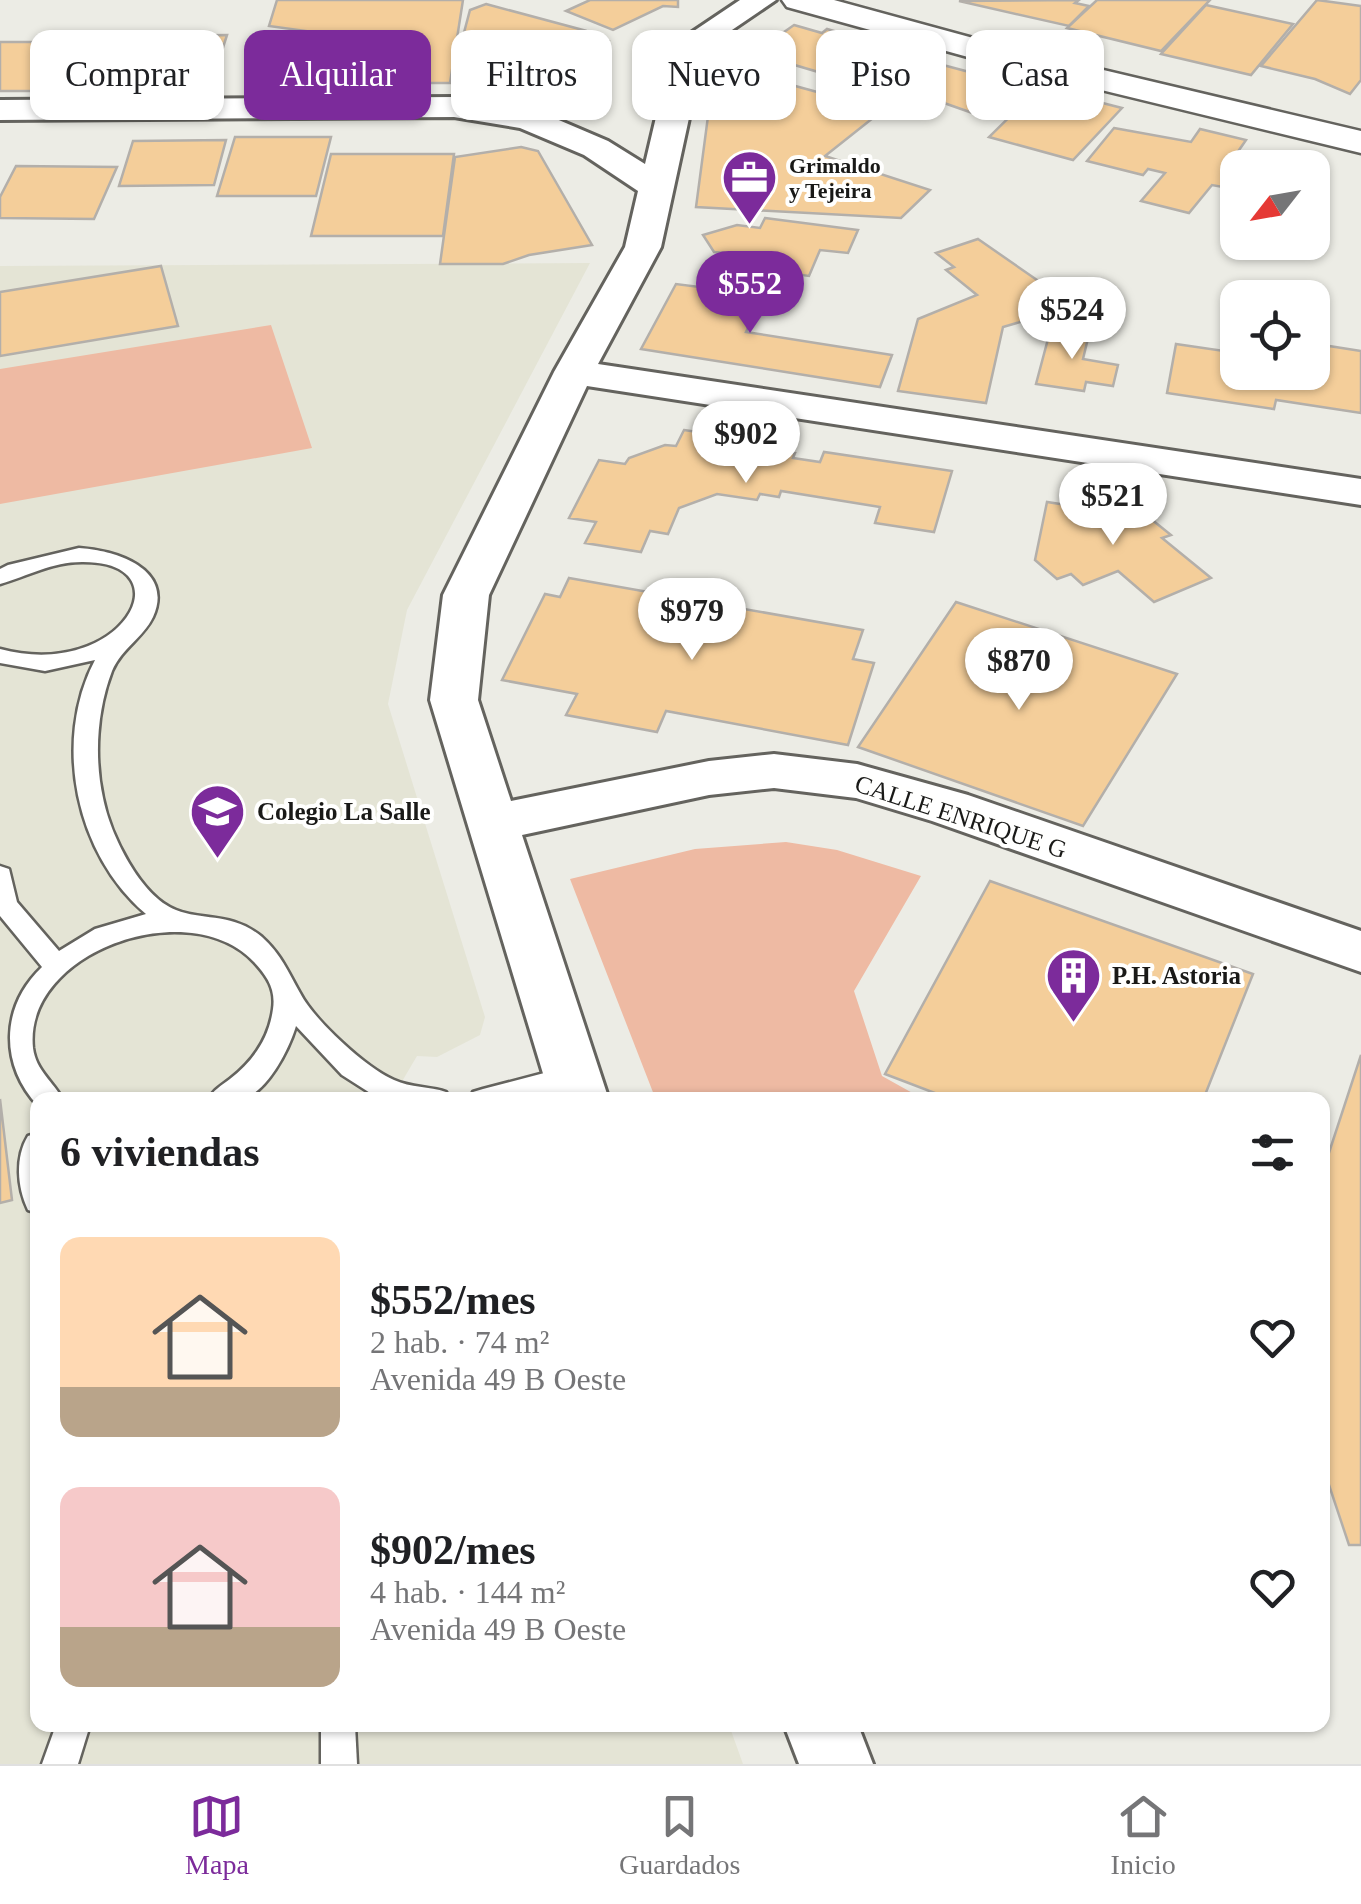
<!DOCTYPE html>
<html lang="es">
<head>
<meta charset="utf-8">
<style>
	:root { --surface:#fff; --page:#f6f6f6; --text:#202124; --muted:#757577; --line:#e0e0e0; --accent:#7c2b9b }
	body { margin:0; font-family:"Times New Roman",serif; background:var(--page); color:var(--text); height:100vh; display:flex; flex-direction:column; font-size:38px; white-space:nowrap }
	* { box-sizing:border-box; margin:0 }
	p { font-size:32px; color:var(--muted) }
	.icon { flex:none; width:55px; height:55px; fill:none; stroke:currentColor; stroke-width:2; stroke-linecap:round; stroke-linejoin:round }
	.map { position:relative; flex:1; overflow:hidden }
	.details { position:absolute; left:30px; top:1092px; width:1300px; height:640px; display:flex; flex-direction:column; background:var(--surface); border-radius:20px; box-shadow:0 2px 8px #0004 }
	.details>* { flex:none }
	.guide { position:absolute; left:30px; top:30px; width:1302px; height:90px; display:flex; gap:20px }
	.needle { width:65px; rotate:239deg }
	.controls { position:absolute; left:1220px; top:150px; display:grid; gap:20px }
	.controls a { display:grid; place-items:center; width:110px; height:110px; border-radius:20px; background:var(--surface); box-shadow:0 2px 8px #0004; font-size:50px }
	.price { position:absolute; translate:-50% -85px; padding:0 22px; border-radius:35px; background:#fff; color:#222; font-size:32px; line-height:65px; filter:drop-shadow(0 2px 5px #0008) }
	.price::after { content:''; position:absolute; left:50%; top:60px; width:30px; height:22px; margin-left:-15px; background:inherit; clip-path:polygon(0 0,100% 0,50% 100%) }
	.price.current { background:var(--accent); color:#fff }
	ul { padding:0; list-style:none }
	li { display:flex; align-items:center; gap:30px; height:250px; padding:0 30px }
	li span { display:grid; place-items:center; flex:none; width:280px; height:200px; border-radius:20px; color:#555 }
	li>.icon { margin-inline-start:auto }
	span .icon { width:120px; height:120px; fill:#fffc; stroke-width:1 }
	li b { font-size:42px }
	h2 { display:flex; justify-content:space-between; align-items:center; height:120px; padding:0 30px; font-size:42px }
	.tag { padding:0 35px; border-radius:20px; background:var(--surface); box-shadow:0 2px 8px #0004; font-size:35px; line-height:90px }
	.tag.current { background:var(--accent); color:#fff }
	.menu { display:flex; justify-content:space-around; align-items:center; height:140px; border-top:2px solid var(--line); background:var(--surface); font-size:28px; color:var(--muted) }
	.menu a { display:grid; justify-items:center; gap:5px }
	.menu .current { color:var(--accent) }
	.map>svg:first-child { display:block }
	.built { fill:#e4e4d5 }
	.green { fill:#eebaa3 }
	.building { fill:#f4ce9a; stroke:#b3afaa; stroke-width:2.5 }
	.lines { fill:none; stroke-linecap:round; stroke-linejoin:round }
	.service-casing { stroke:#64635e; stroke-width:5 }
	.minor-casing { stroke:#64635e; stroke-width:6 }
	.tertiary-casing { stroke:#64635e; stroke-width:5 }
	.service { fill:#fff; fill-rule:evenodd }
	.minor { fill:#fff; fill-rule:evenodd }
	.tertiary { fill:#fff; fill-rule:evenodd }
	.labels { text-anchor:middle; stroke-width:8; stroke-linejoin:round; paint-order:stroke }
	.far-poi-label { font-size:22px; font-weight:bold; fill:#191917; stroke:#fffffe; text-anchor:start }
	.poi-label { font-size:25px; font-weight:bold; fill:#191917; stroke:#fffffe; text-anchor:start }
	.street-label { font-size:25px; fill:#191917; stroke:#fffffe }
</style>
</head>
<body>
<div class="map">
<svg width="1361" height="1764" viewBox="0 0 1361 1764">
	<rect width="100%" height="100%" fill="#ecece5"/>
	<path class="built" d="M590,263L407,610L388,704L485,1017L480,1035L437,1057L417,1056L391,1100H38V1725H729L743,1764H0V266Z"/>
	<g class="green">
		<path d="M271,325L312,448L0,504V369Z"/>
		<path d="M786,842L837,850L921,876L854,991L882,1076L925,1100H656L570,879L695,849Z"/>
	</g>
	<g class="building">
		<path d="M277,0H463L450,83H354L364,39L269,26Z"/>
		<path d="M590,0H678V7L663,6L613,30L566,11Z"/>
		<path d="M1079,0L1075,3L1089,6L1069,26L959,1Z"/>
		<path d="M1097,0H1210L1161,51L1067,28Z"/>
		<path d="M1317,0L1361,6V80L1350,94L1315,79L1261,66Z"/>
		<path d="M486,4L583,30L575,33L607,41L522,77L515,72L476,87L453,74L470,10Z"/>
		<path d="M1206,5L1293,24L1251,75L1161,54Z"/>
		<path d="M794,25L822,33L827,29L901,51L895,55L925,63L886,92L754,53Z"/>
		<path d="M321,33L343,55L333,58L348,73L345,87L258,88L264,67L288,61L273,44Z"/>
		<path d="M227,35L219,60H176L171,76L128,77L130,71H86L100,36H124L120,47H145L149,36Z"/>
		<path d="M0,42H47L45,48H66L45,91H0Z"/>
		<path d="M943,65L1003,81L1000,84L1014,88L981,116L944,103L929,116L893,106Z"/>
		<path d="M726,67L883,110L825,156L930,190L901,218L696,207L712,86Z"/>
		<path d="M1040,87L1122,108L1073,160L989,137Z"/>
		<path d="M1114,128L1191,142L1200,129L1246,140L1237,153L1286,164L1283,168H1238V198L1229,196L1234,189L1212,185L1189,213L1141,201L1165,173L1148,169L1143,175L1087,161Z"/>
		<path d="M235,137H331L316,196H217Z"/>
		<path d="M226,140L214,185L119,186L133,141Z"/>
		<path d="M521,147L538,151L592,245L529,255L503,264H440L455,157Z"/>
		<path d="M331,154H454L443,236H311Z"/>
		<path d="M16,166L117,167L94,219L0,218V197Z"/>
		<path d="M765,218L858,230L848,253L820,250L809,276L722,264L727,253L714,252L703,235L737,225L760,228Z"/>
		<path d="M978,239L1037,280L1027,320L1003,327L986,403L898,391L918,319L977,295L946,270L954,267L936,253Z"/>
		<path d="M161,266L178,326L0,356V292Z"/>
		<path d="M713,277L768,285L746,332L892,355L880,387L641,349L676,284L707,288Z"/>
		<path d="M1052,324L1090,330L1083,359L1118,365L1113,386L1086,382L1084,391L1036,384Z"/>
		<path d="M1176,344L1238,353V372H1312V364L1327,366L1329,346L1361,351V413L1276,400L1274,409L1167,393Z"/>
		<path d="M684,430L779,444L777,450L795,453L793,458L820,462L824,452L952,471L934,532L875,523L880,507L781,491L779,497L760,494L757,500L717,494L679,508L668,534L650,531L641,552L585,543L596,522L569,518L599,460L625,464L629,458L665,445L676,446Z"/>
		<path d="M1095,491L1123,495L1120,516L1127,522L1146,515L1171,535L1162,538L1211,578L1154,602L1118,571L1083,585L1071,574L1057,579L1035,560L1047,502L1092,509Z"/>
		<path d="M569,578L863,630L853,659L874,663L848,745L666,711L657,732L566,715L577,694L502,680L545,594L560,597Z"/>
		<path d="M956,602L1177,674L1083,826L858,747Z"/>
		<path d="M990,881L1253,974L1203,1100H953L885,1074Z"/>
		<path d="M1361,1055V1545H1349L1322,1464V1174Z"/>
		<path d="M0,1099L12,1200L0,1203Z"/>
	</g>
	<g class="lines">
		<defs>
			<g id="service">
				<path d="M79,548C114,550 175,568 153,617C143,638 122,648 112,671C97,710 94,757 103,798C110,834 140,896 176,910C203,921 232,912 262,937C281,954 288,972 300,993C314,1020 366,1068 394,1080C411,1088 429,1086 446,1092L450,1100L378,1098L342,1075L296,1026C289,1049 267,1094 240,1100C231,1102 218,1100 208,1100C213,1090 221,1086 230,1079C253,1061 269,1039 273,1009C276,989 267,976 254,962C189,893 23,952 33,1048C36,1071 53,1081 63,1100H38V1106C0,1065 0,1007 42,967L0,916V866L9,869L17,902L59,951L95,929L146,914C76,855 52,742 95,660L45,671L0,663V649C122,682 188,561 82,562C52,562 28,576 0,584V569L8,565Z"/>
				<path d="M571,1066L581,1069L585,1077L581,1085L525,1100H469L473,1092L483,1089Z"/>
				<path d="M38,1133V1213L28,1210C17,1187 15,1157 28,1136Z"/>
				<path d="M56,1725H90L78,1764H42Z"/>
				<path d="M321,1725H355L357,1764H321Z"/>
			</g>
			<g id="minor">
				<path d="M740,0H776L704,49L661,247L598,364L1361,479V505L587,386L489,595L478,700L511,801L709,761L774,754L857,764L968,795L1361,931V972L932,821L856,798L774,788L709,795L522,835L609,1100H551L430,700L443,595L554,372L625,247L638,191L584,155L520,128L454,117L0,120V100L454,97L540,112L608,141L645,164L673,45Z"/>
				<path d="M784,1725H858L873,1764H799Z"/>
			</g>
			<path id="tertiary" d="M782,0H834L1006,47L1361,131V153L986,62L787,7Z"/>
		</defs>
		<use href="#service" class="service-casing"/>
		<use href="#minor" class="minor-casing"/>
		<use href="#tertiary" class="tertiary-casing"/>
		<use href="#service" class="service"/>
		<use href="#minor" class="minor"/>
		<use href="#tertiary" class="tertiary"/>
	</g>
	<defs>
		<symbol id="office-pin" viewBox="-11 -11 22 30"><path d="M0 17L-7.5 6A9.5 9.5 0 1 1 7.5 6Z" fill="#7c2b9b" stroke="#fffffe"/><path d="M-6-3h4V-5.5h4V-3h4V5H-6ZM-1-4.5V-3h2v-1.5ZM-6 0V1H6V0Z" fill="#fff"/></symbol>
		<symbol id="school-pin" viewBox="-11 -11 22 30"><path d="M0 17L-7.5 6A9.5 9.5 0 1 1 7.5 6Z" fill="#7c2b9b" stroke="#fffffe"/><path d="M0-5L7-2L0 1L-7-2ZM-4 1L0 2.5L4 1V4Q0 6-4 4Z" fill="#fff"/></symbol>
		<symbol id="building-pin" viewBox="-11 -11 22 30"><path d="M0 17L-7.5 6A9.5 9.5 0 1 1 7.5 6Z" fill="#7c2b9b" stroke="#fffffe"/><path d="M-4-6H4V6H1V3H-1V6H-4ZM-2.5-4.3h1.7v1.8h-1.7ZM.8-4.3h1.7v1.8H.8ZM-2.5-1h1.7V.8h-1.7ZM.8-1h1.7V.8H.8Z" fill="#fff"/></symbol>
	</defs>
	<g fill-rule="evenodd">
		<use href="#office-pin" x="718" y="146" width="63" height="86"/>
		<use href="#school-pin" x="186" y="780" width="63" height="86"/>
		<use href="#building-pin" x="1042" y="944" width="63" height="86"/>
	</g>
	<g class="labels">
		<g class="far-poi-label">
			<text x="789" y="173">Grimaldo<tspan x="789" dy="25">y Tejeira</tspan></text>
		</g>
		<g class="poi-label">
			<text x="257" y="820">Colegio La Salle</text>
			<text x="1112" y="984">P.H. Astoria</text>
		</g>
		<g class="street-label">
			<text transform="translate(961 816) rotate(18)" y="9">CALLE ENRIQUE G</text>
		</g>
	</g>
</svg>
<div class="controls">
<a><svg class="needle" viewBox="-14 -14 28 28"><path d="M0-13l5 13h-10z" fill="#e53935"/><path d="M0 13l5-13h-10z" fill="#757577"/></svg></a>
<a><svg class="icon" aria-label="locate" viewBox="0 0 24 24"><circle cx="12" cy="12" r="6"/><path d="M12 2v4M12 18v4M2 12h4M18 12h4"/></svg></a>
</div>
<b class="price current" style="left:750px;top:336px">$552</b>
<b class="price" style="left:1072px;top:362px">$524</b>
<b class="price" style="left:746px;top:486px">$902</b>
<b class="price" style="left:1113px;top:548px">$521</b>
<b class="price" style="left:692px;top:663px">$979</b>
<b class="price" style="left:1019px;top:713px">$870</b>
<div class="guide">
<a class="tag">Comprar</a>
<a class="tag current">Alquilar</a>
<a class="tag">Filtros</a>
<a class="tag">Nuevo</a>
<a class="tag">Piso</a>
<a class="tag">Casa</a>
</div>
<section class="details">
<h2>6 viviendas<svg class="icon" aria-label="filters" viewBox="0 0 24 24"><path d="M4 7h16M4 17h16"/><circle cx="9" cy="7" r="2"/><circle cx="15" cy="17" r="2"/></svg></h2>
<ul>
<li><span style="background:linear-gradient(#ffd9b3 75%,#b9a48a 0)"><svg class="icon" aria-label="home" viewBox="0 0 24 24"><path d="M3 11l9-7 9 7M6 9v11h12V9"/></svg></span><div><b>$552/mes</b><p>2 hab. · 74 m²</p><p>Avenida 49 B Oeste</p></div><svg class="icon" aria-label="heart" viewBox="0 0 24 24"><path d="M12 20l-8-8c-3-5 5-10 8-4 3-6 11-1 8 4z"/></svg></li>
<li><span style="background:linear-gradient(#f6c9c9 70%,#b9a48a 0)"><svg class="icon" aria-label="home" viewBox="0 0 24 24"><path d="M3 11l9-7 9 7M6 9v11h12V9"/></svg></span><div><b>$902/mes</b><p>4 hab. · 144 m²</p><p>Avenida 49 B Oeste</p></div><svg class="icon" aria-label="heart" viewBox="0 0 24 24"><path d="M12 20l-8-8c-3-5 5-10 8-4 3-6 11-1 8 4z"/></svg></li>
</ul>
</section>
</div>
<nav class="menu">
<a class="current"><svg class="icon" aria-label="map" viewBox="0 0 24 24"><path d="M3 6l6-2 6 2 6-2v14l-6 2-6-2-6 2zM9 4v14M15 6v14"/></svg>Mapa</a>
<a><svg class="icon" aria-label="saved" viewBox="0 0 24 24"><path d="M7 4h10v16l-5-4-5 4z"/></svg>Guardados</a>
<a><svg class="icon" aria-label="home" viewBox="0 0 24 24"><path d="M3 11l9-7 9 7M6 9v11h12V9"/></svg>Inicio</a>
</nav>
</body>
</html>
